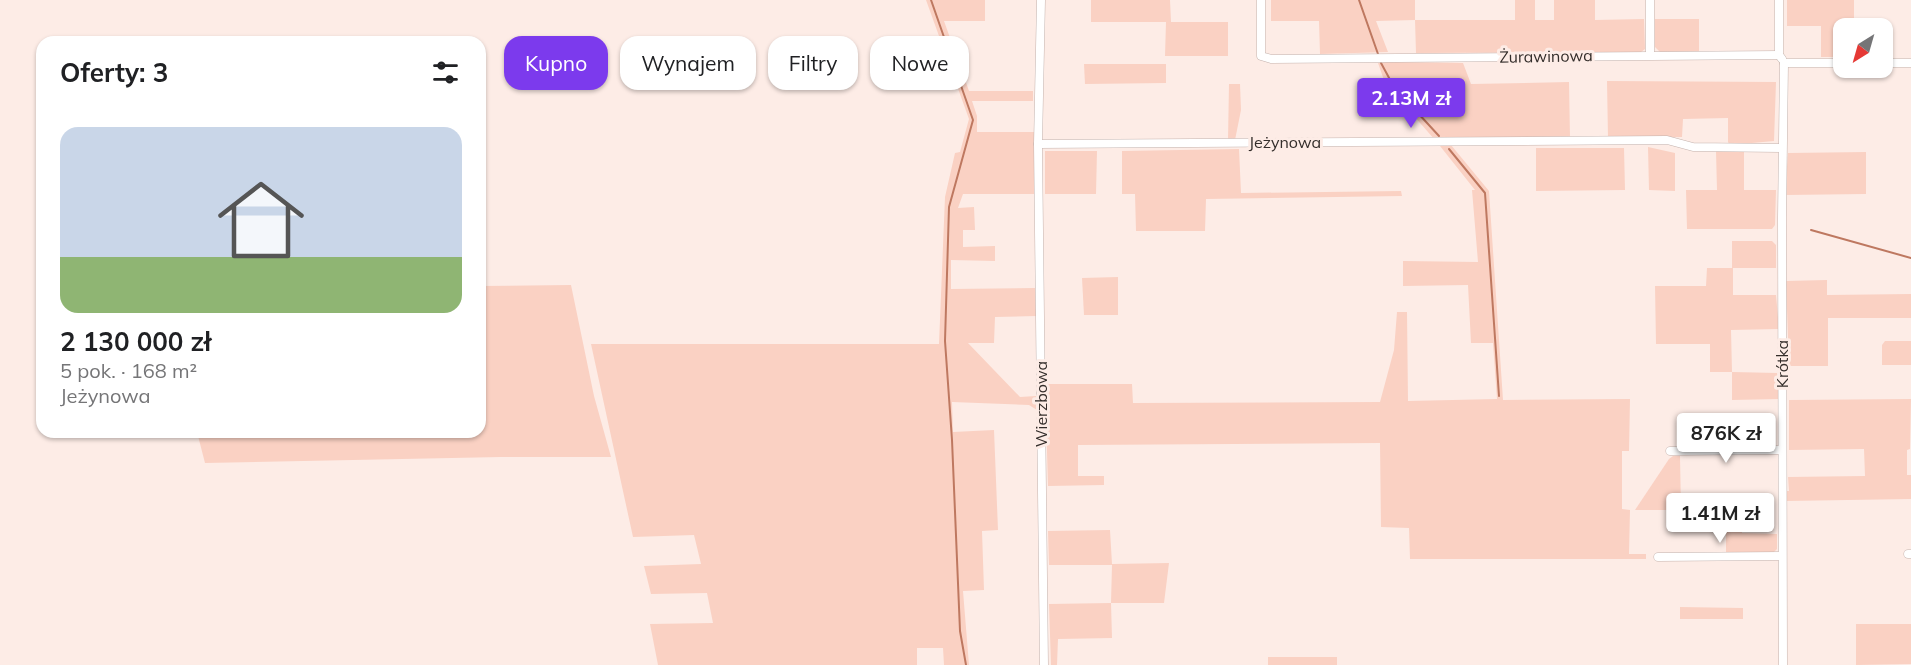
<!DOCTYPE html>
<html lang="pl">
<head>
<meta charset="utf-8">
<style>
	:root { --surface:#fff; --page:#f6f6f6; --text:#202124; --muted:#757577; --accent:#7c3aed }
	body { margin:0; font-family:Mulish,sans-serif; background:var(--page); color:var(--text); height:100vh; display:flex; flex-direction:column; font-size:22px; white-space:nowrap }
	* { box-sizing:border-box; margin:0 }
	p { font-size:20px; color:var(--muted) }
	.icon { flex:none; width:33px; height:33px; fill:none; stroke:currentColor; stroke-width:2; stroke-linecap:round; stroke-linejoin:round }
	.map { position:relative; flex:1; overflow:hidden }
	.drawer { position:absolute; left:36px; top:36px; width:450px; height:402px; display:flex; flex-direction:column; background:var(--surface); border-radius:18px; box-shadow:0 2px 4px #0004 }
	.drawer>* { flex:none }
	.banner { position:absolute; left:504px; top:36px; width:570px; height:54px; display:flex; gap:12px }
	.needle { width:39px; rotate:217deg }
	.controls { position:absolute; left:1833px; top:18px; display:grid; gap:12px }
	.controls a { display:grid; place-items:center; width:60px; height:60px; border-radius:12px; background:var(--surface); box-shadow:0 2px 4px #0004; font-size:30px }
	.price { position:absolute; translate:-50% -51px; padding:0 14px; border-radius:6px; background:#fff; color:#222; font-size:20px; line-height:39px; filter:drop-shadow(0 2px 3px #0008) }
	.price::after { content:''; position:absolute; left:50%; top:36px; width:18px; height:14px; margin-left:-9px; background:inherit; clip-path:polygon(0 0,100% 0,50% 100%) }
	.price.current { background:var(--accent); color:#fff }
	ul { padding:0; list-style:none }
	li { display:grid; align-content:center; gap:12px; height:318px; padding:0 24px }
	li span { display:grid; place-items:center; height:186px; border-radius:18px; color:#555 }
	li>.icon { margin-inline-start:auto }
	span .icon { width:108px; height:108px; fill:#fffc; stroke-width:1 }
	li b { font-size:26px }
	h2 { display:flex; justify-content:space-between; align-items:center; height:72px; padding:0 24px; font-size:26px }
	.chip { padding:0 21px; border-radius:18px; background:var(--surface); box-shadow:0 2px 4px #0004; font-size:21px; line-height:54px }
	.chip.current { background:var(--accent); color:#fff }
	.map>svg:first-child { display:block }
	.green { fill:#fad1c3 }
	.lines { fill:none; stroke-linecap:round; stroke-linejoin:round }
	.stream { stroke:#be7860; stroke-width:2 }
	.minor-casing { stroke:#c4b3ae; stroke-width:9 }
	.minor { stroke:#fff; stroke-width:8 }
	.labels { text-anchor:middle; stroke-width:6; stroke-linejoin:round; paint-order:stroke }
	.street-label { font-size:16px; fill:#332d2a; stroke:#fdece6 }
</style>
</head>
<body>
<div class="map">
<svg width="1911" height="665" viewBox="0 0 1911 665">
	<rect width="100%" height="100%" fill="#fdece6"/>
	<g class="green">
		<path d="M926,0H985V21H944L969,91H1033V101H972L977,116V132H1036V194H963L958,208L974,207L975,230H963V247L995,246V261L951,260V289L1035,288L1036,316L995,317L994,343H968L1020,397L1036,396L1037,410L1029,405L952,402L953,432L994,430L998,530L982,531L984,590L963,591L969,665H944L943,648H917V665H658L650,624L713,623L707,593L651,594L644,566L701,564L694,535L633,537L591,344H939L945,197L955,153L960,152L969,119Z"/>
		<path d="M1091,0H1170L1171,22H1228V56H1165L1166,22H1091Z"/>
		<path d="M1271,0H1415V20H1515V0H1535V20H1554V0H1595V20L1644,19L1645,49L1641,52L1416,53L1415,20L1376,21L1388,52L1320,54L1319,21H1271Z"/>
		<path d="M1787,0H1854V25H1887L1888,57H1883L1882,28H1844L1843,57H1821V26H1787Z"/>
		<path d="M1655,19H1699V52H1660L1655,47Z"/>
		<path d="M1386,62L1463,63L1471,84L1569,82L1570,138L1435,140L1385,83L1378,63Z"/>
		<path d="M1084,64H1166V83L1085,84Z"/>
		<path d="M1607,81L1776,82L1774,141L1730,145L1728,142V118L1683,119L1682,137L1608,138Z"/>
		<path d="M1229,84H1240L1241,110L1235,140H1228Z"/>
		<path d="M1451,145L1489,191L1503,400L1630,399L1629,451H1622V509L1630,510L1629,554H1646V559H1410L1409,528L1381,527L1380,443L1078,445V476H1104V485L1048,486L1045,384H1132L1133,403L1380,402L1394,350L1397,312H1407L1408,401L1497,399L1493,343H1471L1468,285L1403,286V261L1478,262L1472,190H1475L1440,146Z"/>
		<path d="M1648,147L1675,153V191L1649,190Z"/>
		<path d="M1536,148H1624L1625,190L1536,191Z"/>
		<path d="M1239,149L1241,193L1401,191L1402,196L1206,199L1205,231H1136L1135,194H1122V151Z"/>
		<path d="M1045,151H1097L1096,194H1045Z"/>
		<path d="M1716,151H1744V190H1776L1775,225L1772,229H1687L1686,190H1717Z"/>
		<path d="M1866,152V194L1785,195L1788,153Z"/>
		<path d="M1732,241H1772L1776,245V268H1733V295H1776L1779,329L1731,330L1732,372L1778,373L1780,399L1732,400V372H1710V344H1656L1655,286H1706L1707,268H1732Z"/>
		<path d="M1118,277V315H1084L1082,278Z"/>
		<path d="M1827,280V295L1911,294V318H1828V366H1789L1786,281Z"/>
		<path d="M571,285L594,396L611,457H501L205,463L197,432H480V286Z"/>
		<path d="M1885,341H1911V365H1882V345Z"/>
		<path d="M1911,399L1910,449L1907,450V475H1911V499L1785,501L1786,491H1789L1788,477L1865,476L1864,449L1789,450V400Z"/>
		<path d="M1673,456H1680L1681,510H1635L1669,459Z"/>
		<path d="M1742,510V533L1777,534V549L1773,553L1726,554V511Z"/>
		<path d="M1110,530L1112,564L1169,563L1164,603H1111L1112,638L1058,639L1057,665H1051L1049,604L1111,603L1112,565H1049L1048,531Z"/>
		<path d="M1680,607L1743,608V619H1680Z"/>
		<path d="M1856,624H1911V664L1856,665Z"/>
		<rect x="1268" y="657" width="69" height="8"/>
	</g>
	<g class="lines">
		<g class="stream">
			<path d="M931,0L973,120L949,207L945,341L952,440L960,631L966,665"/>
			<path d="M1359,0L1378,54"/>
			<path d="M1381,63L1394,87L1439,136"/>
			<path d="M1449,149L1485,193L1499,396"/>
			<path d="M1811,230L1911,258"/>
		</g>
		<defs>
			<g id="minor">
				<path d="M1041,0L1038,144L1044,665"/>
				<path d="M1261,0V56L1271,59L1779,55"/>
				<path d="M1779,0V55L1782,59"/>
				<path d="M1650,55V0"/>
				<path d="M1784,63H1844"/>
				<path d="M1882,63H1911"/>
				<path d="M1038,144L1667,140L1693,147L1782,148"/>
				<path d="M1670,451L1782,450"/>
				<path d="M1908,554H1911"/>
				<path d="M1658,557L1782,556"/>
				<path d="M1783,665L1782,217L1784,63"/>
			</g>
		</defs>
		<use href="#minor" class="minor-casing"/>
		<use href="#minor" class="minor"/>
	</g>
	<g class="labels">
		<g class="street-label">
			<text transform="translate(1546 56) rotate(-1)" y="6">Żurawinowa</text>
			<text x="1285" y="148">Jeżynowa</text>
			<text transform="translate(1782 364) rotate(-90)" y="6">Krótka</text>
			<text transform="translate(1041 404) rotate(-90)" y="6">Wierzbowa</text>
		</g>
	</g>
</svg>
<div class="controls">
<a><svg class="needle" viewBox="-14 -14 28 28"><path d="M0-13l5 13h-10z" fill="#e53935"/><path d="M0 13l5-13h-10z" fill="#757577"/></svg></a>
</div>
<b class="price current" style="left:1411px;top:129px">2.13M zł</b>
<b class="price" style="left:1726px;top:464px">876K zł</b>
<b class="price" style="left:1720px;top:544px">1.41M zł</b>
<div class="banner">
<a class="chip current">Kupno</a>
<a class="chip">Wynajem</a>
<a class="chip">Filtry</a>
<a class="chip">Nowe</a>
</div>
<section class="drawer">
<h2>Oferty: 3<svg class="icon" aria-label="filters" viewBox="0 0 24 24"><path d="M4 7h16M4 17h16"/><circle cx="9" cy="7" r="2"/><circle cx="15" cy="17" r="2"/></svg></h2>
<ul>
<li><span style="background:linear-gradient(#c9d6e8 70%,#8fb573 0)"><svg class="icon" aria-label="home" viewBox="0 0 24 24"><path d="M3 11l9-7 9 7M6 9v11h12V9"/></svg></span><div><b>2 130 000 zł</b><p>5 pok. · 168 m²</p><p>Jeżynowa</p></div></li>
</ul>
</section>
</div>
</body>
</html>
